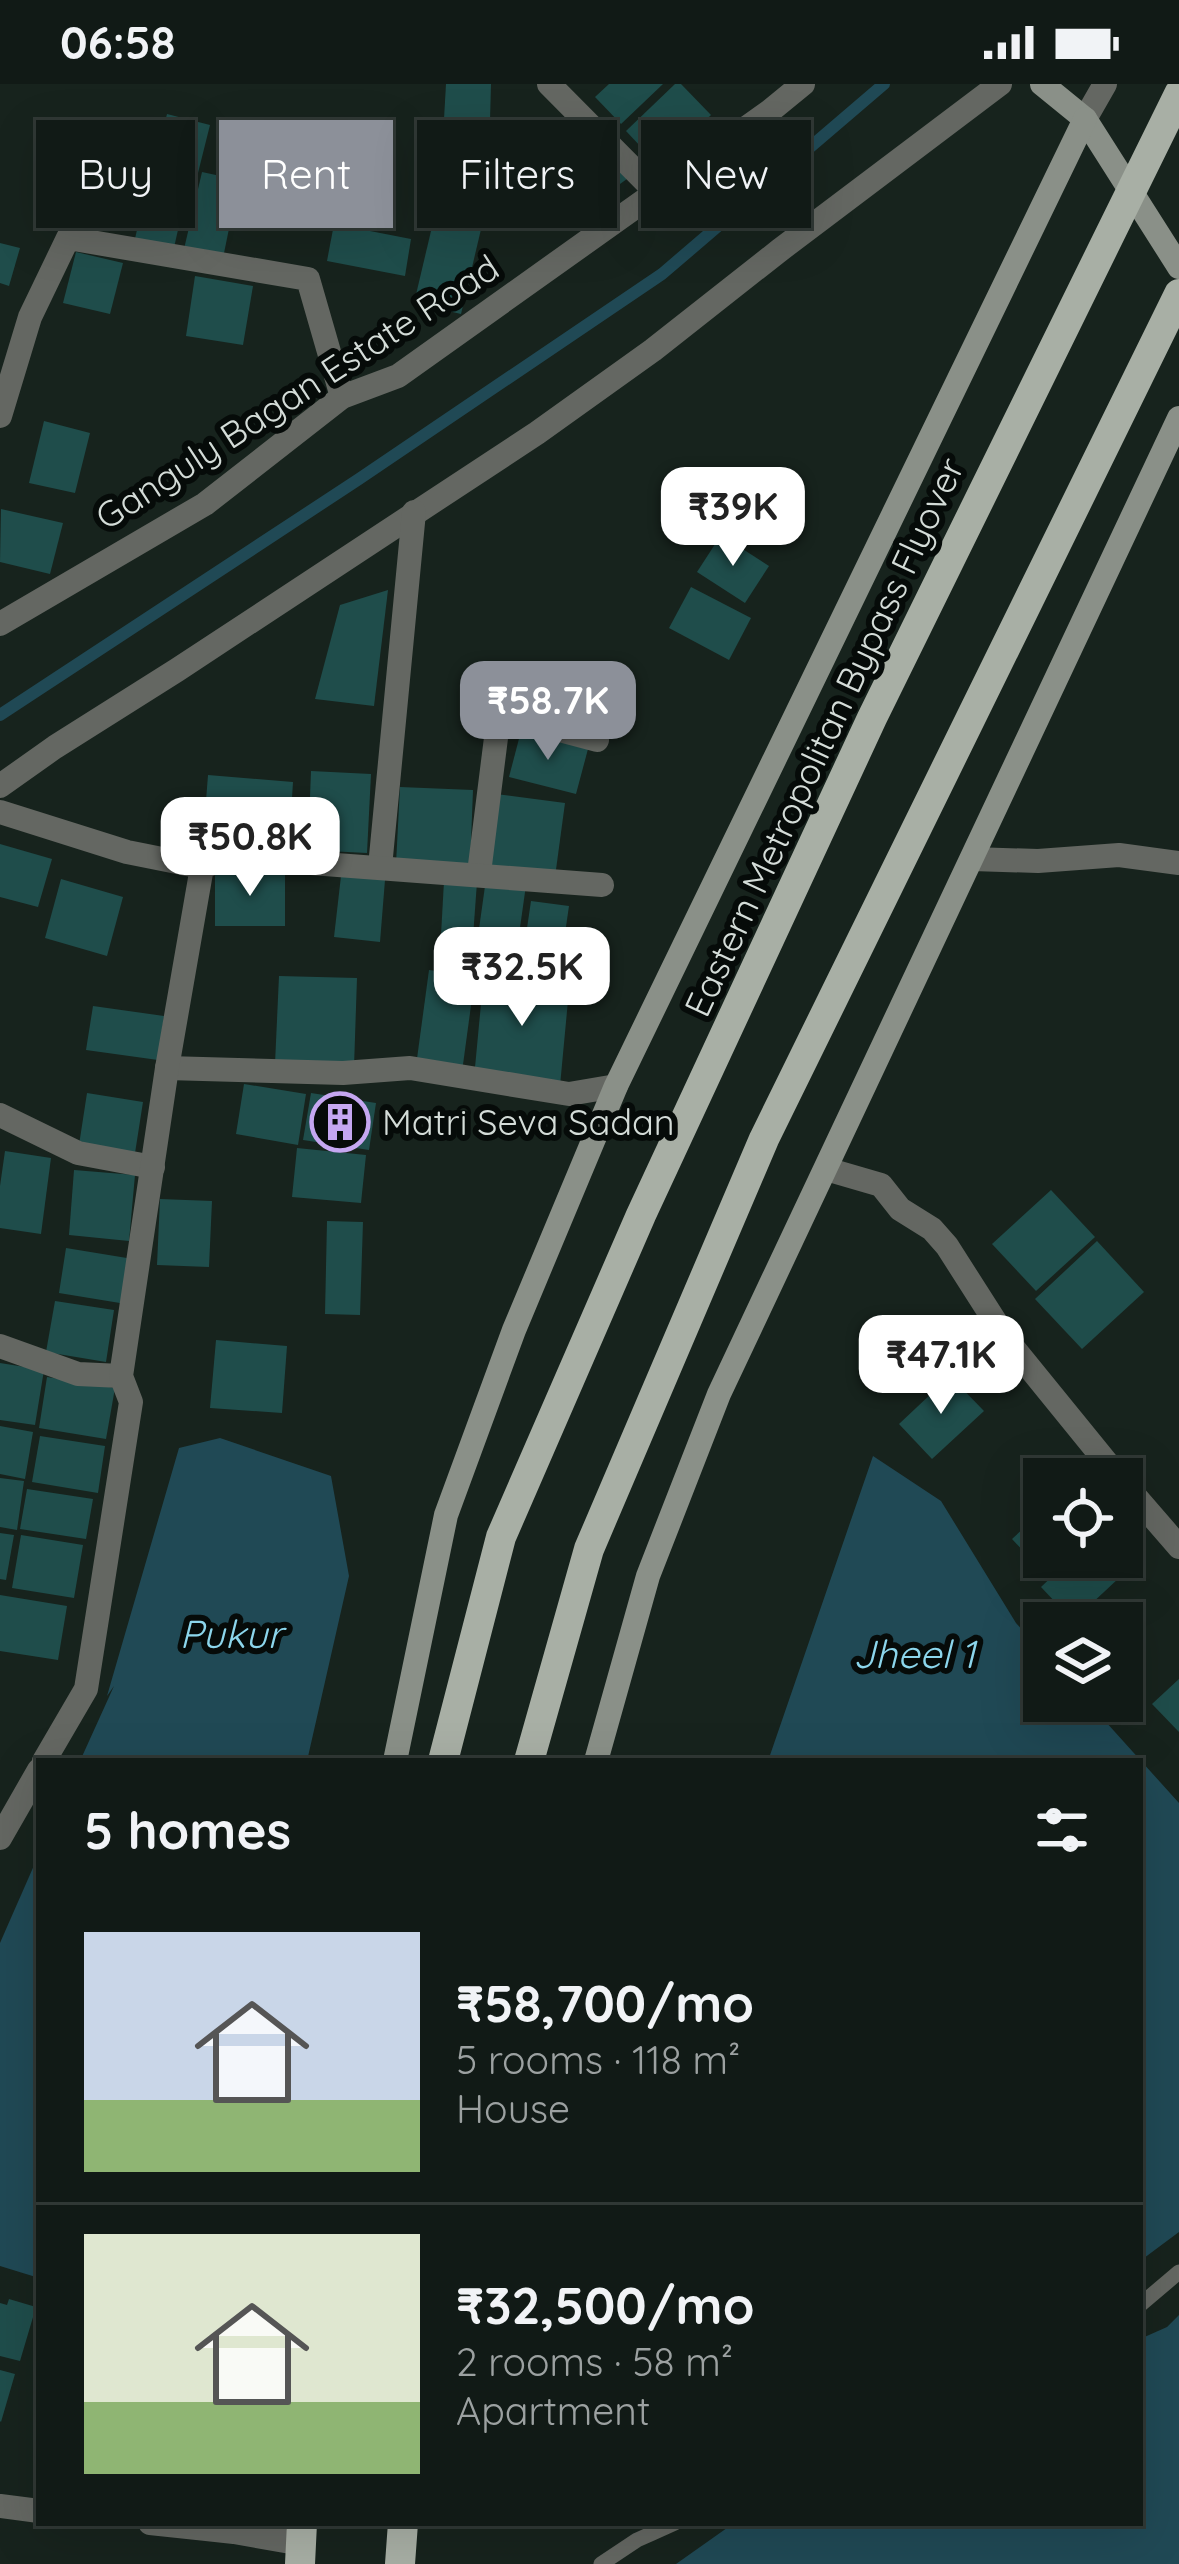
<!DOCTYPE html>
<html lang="en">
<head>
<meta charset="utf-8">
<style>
	:root { --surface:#111a16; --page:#1e2723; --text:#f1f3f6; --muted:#9ca1a1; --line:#303835; --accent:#8c9099 }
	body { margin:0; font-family:Quicksand,sans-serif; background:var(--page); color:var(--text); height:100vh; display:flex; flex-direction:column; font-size:45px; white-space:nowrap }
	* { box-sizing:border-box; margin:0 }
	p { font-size:39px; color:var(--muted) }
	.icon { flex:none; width:66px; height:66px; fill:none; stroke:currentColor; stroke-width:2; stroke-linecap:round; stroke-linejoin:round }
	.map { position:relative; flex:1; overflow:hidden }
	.details { position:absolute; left:36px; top:1674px; width:1107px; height:768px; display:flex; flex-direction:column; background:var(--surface); border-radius:0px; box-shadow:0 12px 48px #0002,0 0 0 3px var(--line) }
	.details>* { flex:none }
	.hud { position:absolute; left:36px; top:36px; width:1107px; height:108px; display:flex; gap:24px }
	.tools { position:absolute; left:1023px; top:1374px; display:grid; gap:24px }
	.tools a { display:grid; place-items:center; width:120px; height:120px; border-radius:0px; background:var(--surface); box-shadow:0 12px 48px #0002,0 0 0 3px var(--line); font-size:60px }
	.price { position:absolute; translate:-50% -102px; padding:0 27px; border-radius:24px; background:#fff; color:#222; font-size:39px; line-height:78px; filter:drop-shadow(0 3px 6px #0008) }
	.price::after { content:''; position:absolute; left:50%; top:72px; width:36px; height:27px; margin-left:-18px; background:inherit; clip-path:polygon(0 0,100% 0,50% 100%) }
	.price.current { background:var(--accent); color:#fff }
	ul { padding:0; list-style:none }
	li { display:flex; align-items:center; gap:36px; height:300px; padding:0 48px }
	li+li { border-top:3px solid var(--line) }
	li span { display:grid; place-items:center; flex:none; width:336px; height:240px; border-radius:0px; color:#555 }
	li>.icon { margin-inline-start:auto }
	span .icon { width:144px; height:144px; fill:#fffc; stroke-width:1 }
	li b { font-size:51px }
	h2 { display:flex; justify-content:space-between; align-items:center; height:144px; padding:0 48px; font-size:51px }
	.chip { padding:0 42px; border-radius:0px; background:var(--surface); box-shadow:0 12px 48px #0002,0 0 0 3px var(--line); font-size:42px; line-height:108px }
	.chip.current { background:var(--accent); color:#fff }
	.status { display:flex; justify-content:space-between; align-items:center; height:84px; padding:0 60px; background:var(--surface); direction:ltr }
	.status svg { height:33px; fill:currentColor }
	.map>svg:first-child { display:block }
	.water { fill:#204955 }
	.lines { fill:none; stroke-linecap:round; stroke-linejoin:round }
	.stream { stroke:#204955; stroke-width:12 }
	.building { fill:#1f4d4b }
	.lane { stroke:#646762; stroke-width:15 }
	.street { stroke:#646762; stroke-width:24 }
	.secondary { stroke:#8a9088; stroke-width:24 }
	.primary { stroke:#a8afa5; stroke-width:30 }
	.primary-bridge { stroke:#a8afa5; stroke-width:30 }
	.labels { text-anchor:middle; stroke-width:12; stroke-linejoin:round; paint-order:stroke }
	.street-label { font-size:36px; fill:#d4dcd8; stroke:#060b09 }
	.poi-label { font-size:36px; fill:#d4dcd8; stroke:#060b09; text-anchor:start }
	.water-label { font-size:39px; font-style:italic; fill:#8cd6ec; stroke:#060b09 }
</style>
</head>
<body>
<div class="status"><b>06:58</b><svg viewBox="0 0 49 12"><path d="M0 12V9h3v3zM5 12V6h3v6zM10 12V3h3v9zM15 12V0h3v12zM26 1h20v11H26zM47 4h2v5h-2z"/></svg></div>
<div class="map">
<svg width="1179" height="2480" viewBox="0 0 1179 2480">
	<rect width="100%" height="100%" fill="#17231d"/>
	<g class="water">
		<path d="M220,1354L331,1392L349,1492L307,1677H80L114,1602L107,1612L179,1364Z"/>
		<path d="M873,1372L941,1417L1016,1539L1044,1570V1617H1087L1179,1719V2148L1140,2177V1677H768Z"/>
		<path d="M39,1770V2194L0,2182V1859Z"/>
		<path d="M1179,2231V2480H676L734,2439H1140V2255L1167,2243Z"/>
	</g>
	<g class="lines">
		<path class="stream" d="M0,631L359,395L662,190L884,0"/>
	</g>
	<g class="building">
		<path d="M446,0H491L490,37L444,35Z"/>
		<path d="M609,0H663L621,40L595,13Z"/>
		<path d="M675,0H681L711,31L658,81L626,47Z"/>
		<path d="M167,30L210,41L195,101L152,90Z"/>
		<path d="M592,52L631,92L587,124L562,104Z"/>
		<path d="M66,69L112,83L92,150L46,136Z"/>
		<path d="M202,88L239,96L223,174L184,165Z"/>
		<path d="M444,92L491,103L461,230L414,219Z"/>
		<path d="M148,98L187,106L173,168L134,159Z"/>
		<path d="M334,140L411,155L405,192L327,177Z"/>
		<path d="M0,159L20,164L9,202L0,199Z"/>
		<path d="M76,168L123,179L110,230L63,219Z"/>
		<path d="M195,192L253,202L243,261L186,252Z"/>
		<path d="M44,337L90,349L75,409L29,399Z"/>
		<path d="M1,425L63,439L50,490L0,478Z"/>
		<path d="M721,451L769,482L745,519L697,488Z"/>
		<path d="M691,503L751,534L729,576L669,544Z"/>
		<path d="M388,506L374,622L315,615L340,521Z"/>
		<path d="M521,647L588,665L576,710L509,693Z"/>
		<path d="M311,687L371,690L367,769L308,766Z"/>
		<path d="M208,691L293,698L289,762L203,755Z"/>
		<path d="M400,703L473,706L470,783L396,780Z"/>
		<path d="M496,710L565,719L555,793L487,785Z"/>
		<path d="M0,760L52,775L38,823L0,813Z"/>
		<rect x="215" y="788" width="70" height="54"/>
		<path d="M341,792L385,796L380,858L334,853Z"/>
		<path d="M61,795L123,813L107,872L45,854Z"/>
		<path d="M486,795L526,801L518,858L478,852Z"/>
		<path d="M444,797L477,798L473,853L441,851Z"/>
		<path d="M531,817L569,822L560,884L522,878Z"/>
		<path d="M429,886L475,892L462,988L416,982Z"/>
		<path d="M484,888L570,895L560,1002L474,994Z"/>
		<path d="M279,892L357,894L354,983L275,980Z"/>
		<path d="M93,922L164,932L158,976L86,966Z"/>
		<path d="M244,1000L306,1010L298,1061L236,1050Z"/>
		<path d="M87,1009L143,1018L135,1069L79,1061Z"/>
		<path d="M311,1009L376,1019L369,1066L303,1056Z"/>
		<path d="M297,1064L366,1071L361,1119L292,1113Z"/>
		<path d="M5,1067L51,1074L41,1150L0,1144V1102Z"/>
		<path d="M74,1086L135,1091L129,1157L69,1151Z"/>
		<path d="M1051,1106L1095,1153L1036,1207L992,1160Z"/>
		<path d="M160,1115L212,1117L209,1183L157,1181Z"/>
		<path d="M327,1137L363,1138L360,1231L325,1230Z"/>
		<path d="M1097,1157L1144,1208L1082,1265L1035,1215Z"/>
		<path d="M66,1164L133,1175L126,1220L59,1209Z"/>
		<path d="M55,1217L114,1226L106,1278L46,1268Z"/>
		<path d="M216,1256L287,1262L282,1329L210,1324Z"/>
		<path d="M0,1279L44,1286L35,1341L0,1336Z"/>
		<path d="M950,1292L984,1327L932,1375L899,1340Z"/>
		<path d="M47,1293L115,1304L106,1355L39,1344Z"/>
		<path d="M0,1342L33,1348L25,1395L0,1390Z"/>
		<path d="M40,1352L105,1362L98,1409L32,1398Z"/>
		<path d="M0,1394L24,1397L17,1446L0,1443Z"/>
		<path d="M27,1405L93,1415L86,1455L20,1445Z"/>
		<path d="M1044,1425V1473H1057L1042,1487L1012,1455Z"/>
		<path d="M0,1449L14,1451L6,1496L0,1495Z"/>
		<path d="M21,1451L83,1461L74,1514L12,1504Z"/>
		<path d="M1073,1473H1102L1120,1493L1073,1537L1041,1503Z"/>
		<path d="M0,1511L67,1522L58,1576L0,1567Z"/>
		<path d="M1179,1595V1648L1152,1620Z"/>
		<path d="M9,2215L36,2223L20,2277L0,2272V2219L7,2221Z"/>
		<path d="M0,2286L15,2290L1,2338L0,2337Z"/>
	</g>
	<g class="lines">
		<g class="lane">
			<path d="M1140,2221L1179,2188"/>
			<path d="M601,2480L637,2456L675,2439"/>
		</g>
		<g class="street">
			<path d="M549,0L656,108"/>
			<path d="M1085,35L1105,0"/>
			<path d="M0,332L30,233L68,154L308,195L342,313"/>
			<path d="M0,540L205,420L342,313L398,292L770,27L803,0"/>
			<path d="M0,702L55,663L177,586L537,349L653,266L780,166L1000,0"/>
			<path d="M0,728L127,768L202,783"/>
			<path d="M972,775L1038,777L1119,771L1179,779"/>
			<path d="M380,783L414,428"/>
			<path d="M479,789L499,630L597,656"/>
			<path d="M167,984L343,989L410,984L569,1010L616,1002"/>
			<path d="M0,1031L78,1069L153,1083"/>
			<path d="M826,1085L881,1101L900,1125L932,1145L947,1162L1007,1256L1120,1395"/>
			<path d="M0,1262L78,1290L121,1292"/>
			<path d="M1122,1397L1179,1463"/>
			<path d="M44,1677L86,1605L131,1318L121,1292L167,984L202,783L231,773L602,801"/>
			<path d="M0,1754L39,1686"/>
			<path d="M0,2422L39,2427"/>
			<path d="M150,2439L234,2448L302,2460"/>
		</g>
		<g class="secondary">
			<path d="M1042,0L1085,35L1179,183"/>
			<path d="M395,1677L446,1431L514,1246L616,1002L1085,35"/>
			<path d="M596,1677L648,1492L719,1310L1179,334"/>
		</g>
		<g class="primary">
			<path d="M529,1677L589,1465L764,1055L1179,210"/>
			<path d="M300,2480L302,2439"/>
			<path d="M400,2480L403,2439"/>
		</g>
		<path class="primary-bridge" d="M443,1677L501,1453L641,1131L872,634L1179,10"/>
	</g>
	<defs>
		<symbol id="building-ring" viewBox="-11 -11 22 22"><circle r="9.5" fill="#060b09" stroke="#c5a7f1" stroke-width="1.5"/><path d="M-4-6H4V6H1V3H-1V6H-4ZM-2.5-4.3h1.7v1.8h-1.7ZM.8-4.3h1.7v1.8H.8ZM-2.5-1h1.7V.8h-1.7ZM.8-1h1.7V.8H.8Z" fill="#c5a7f1"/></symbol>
	</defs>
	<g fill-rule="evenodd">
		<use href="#building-ring" x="307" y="1005" width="66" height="66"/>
	</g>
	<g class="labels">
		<g class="street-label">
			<text transform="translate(297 308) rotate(-33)" y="13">Ganguly Bagan Estate Road</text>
			<text transform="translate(824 653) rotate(-65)" y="13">Eastern Metropolitan Bypass Flyover</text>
		</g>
		<g class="poi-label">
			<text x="382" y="1051">Matri Seva Sadan</text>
		</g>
		<g class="water-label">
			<text x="231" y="1564">Pukur</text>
			<text x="914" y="1584">Jheel 1</text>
		</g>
	</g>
</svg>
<div class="tools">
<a><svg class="icon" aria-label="locate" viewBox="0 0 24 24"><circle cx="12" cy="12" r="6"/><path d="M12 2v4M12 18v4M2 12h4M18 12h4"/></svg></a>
<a><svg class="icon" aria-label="layers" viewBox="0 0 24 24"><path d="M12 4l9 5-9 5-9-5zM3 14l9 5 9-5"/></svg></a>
</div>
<b class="price" style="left:733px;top:485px">₹39K</b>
<b class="price current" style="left:548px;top:679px">₹58.7K</b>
<b class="price" style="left:250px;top:815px">₹50.8K</b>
<b class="price" style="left:522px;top:945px">₹32.5K</b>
<b class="price" style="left:941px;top:1333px">₹47.1K</b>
<div class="hud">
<a class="chip">Buy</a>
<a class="chip current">Rent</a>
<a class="chip">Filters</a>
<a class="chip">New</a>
</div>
<section class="details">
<h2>5 homes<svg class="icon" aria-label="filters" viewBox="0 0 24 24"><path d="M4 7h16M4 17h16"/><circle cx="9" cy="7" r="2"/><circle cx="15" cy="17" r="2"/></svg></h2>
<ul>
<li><span style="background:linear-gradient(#c9d6e8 70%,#8fb573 0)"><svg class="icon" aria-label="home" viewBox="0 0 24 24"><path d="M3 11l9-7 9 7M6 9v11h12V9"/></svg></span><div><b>₹58,700/mo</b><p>5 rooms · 118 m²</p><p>House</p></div></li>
<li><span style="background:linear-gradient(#dfe7d0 70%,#8fb573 0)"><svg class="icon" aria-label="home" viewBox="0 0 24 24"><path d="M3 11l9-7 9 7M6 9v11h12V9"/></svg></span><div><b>₹32,500/mo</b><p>2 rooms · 58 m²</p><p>Apartment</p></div></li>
</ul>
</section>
</div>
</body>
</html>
